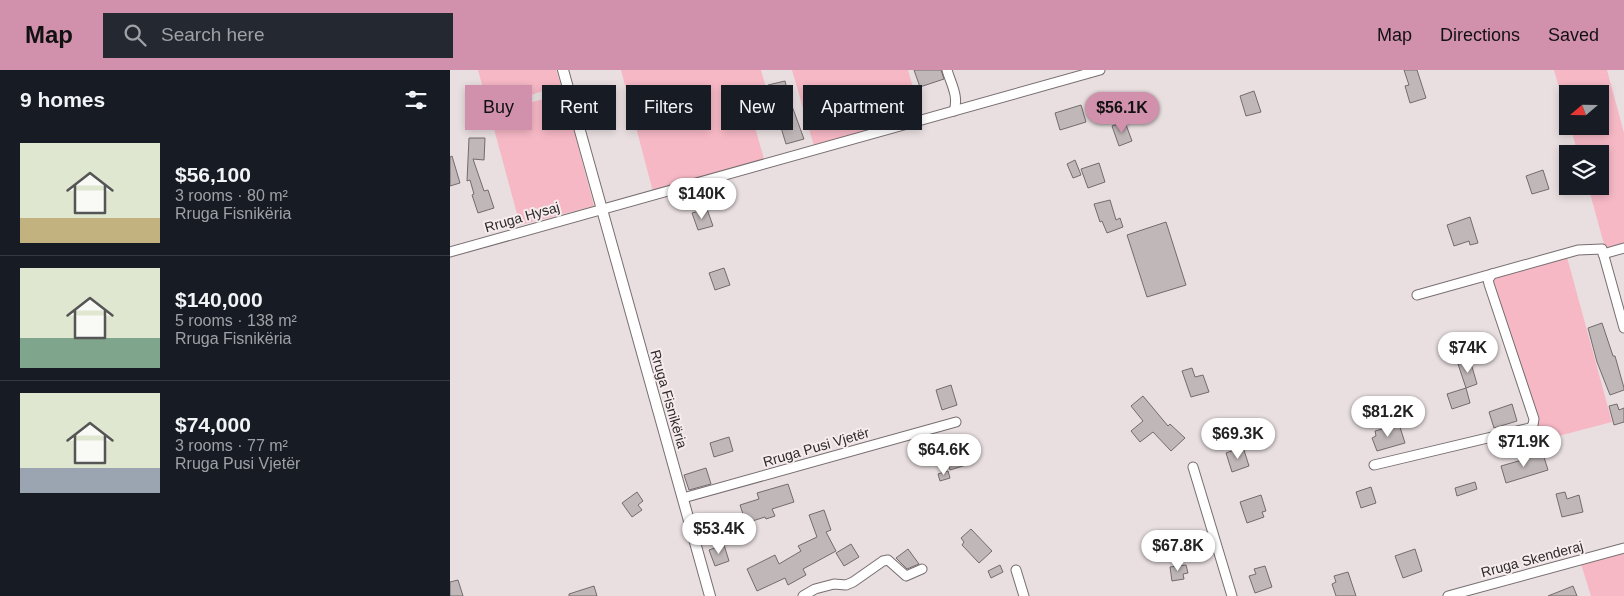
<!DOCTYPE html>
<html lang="en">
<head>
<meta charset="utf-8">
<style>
	:root { --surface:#171b24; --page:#242831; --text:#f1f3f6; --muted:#9ea1a6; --line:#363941; --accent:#d190ab }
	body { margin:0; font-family:Helvetica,sans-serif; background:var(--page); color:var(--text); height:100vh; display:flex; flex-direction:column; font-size:19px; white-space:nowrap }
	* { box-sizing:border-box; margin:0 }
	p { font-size:16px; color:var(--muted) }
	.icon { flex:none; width:28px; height:28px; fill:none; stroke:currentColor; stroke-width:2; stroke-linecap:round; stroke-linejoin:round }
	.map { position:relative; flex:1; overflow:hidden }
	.side { display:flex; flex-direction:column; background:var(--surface); width:450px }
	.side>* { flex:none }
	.top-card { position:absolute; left:15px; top:15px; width:475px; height:45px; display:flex; gap:10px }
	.needle { width:32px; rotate:250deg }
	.fabs { position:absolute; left:1109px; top:15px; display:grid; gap:10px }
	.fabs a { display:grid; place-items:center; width:50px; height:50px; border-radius:0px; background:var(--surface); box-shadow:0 2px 8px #0003; font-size:25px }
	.price { position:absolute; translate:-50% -42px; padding:0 11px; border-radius:18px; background:#fff; color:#222; font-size:16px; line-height:32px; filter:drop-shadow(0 1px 2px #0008) }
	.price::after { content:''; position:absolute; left:50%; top:30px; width:15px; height:11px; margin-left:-8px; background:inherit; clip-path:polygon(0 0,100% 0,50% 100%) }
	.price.current { background:var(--accent); color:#111 }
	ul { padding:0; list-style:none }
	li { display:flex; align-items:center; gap:15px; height:125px; padding:0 20px }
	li+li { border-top:1px solid var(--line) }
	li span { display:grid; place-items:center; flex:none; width:140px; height:100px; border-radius:0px; color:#555 }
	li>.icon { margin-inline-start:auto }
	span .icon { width:60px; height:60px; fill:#fffc; stroke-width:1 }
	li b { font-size:21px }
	h2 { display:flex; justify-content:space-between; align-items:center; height:60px; padding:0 20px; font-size:21px }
	.pill { padding:0 18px; border-radius:0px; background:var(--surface); box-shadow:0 2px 8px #0003; font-size:18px; line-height:45px }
	.pill.current { background:var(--accent); color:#111 }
	header { display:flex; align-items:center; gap:30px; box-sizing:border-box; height:70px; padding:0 25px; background:var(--accent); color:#111 }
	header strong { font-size:24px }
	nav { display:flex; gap:28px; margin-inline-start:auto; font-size:18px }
	.search { width:350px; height:45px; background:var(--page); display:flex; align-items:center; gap:12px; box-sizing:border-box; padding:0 18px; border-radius:0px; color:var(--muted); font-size:19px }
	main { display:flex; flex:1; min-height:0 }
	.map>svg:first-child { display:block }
	.green { fill:#f6b8c5 }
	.building { fill:#c0b7b8; stroke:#746b6d }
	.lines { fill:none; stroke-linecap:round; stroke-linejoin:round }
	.minor-casing { stroke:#776e70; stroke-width:11 }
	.tertiary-casing { stroke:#776e70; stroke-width:12 }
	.minor { stroke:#fff; stroke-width:9 }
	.tertiary { stroke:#fff; stroke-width:10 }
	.labels { text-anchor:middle; stroke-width:4; stroke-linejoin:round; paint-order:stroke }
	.street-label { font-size:14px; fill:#2d2a2b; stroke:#f6ecee }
</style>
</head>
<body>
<header>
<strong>Map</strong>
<div class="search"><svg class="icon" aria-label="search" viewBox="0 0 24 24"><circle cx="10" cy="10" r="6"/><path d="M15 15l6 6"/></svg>Search here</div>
<nav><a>Map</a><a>Directions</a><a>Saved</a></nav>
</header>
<main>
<section class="side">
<h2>9 homes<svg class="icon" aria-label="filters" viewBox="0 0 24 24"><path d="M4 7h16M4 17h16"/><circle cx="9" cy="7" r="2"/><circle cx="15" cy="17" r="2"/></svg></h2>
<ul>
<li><span style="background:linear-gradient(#dfe7d0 75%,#c2b280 0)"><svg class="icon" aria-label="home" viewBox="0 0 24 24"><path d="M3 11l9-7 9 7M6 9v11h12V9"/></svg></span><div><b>$56,100</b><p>3 rooms · 80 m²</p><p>Rruga Fisnikëria</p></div></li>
<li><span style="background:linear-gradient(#dfe7d0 70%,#7fa58c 0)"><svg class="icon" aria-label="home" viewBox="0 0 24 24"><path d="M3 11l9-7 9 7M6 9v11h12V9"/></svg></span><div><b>$140,000</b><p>5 rooms · 138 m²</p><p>Rruga Fisnikëria</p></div></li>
<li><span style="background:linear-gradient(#dfe7d0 75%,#9aa5b1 0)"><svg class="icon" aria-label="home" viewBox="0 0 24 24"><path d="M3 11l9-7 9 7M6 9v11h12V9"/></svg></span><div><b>$74,000</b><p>3 rooms · 77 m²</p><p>Rruga Pusi Vjetër</p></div></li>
</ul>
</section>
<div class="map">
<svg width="1174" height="526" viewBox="0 0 1174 526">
	<rect width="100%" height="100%" fill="#e9dfe1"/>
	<g class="green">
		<path d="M28,0H106L111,15L72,28L62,23L41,28L48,53L76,42L74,34L114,24L144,136L70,155Z"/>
		<path d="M171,0H311L320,32L299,36L314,89L203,122Z"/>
		<path d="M342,0H458L471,45L364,76Z"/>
		<path d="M1104,0H1157L1174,63V173L1155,178L1138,116H1150V84H1128L1120,56H1150V24H1118L1117,46Z"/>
		<path d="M1117,187L1162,352L1093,370L1043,217V209L1046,207Z"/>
		<path d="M1174,483V526H1141L1131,494Z"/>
	</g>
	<g class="building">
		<path d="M464,0H491L494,9L470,17Z"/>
		<path d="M954,0H967L976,28L960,33L955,16L959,15Z"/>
		<path d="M335,11L341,36H342L354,69L336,74L318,15Z"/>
		<path d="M804,21L811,42L796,46L790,26Z"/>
		<path d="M59,26L64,45L47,49L42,31Z"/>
		<path d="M631,35L636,52L610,60L605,43Z"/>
		<path d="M675,52L682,71L669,76L662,56Z"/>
		<path d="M19,68H35L34,90L23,89L34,121L38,120L44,138L28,143L22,125L24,124L20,110L17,111Z"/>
		<path d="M2,86L10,113L0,116V87Z"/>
		<path d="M625,90L631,105L623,108L617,94Z"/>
		<path d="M649,93L655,112L638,118L631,99Z"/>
		<path d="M1093,100L1099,119L1082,124L1076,106Z"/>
		<path d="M660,130L666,150L670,148L673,157L657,163L652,151L650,152L644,134Z"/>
		<path d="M257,139L263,156L248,160L242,143Z"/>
		<path d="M1020,147L1028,173L1020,175L1019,171L1004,176L997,155Z"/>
		<path d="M716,152L736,215L697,227L677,165Z"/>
		<path d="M274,198L280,215L265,220L259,203Z"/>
		<path d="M1152,253L1163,286H1165L1174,318V320L1160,325L1147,292L1138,258Z"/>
		<path d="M1020,290L1027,314L1016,318L1008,294Z"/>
		<path d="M742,298L745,307L753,305L759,322L741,327L732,301Z"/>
		<path d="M501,315L507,335L492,340L486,320Z"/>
		<path d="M1016,318L1020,333L1002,339L997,324Z"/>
		<path d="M693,326L718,356L720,354L735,368L721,381L703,362L690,372L681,361L693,351L681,336Z"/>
		<path d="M1062,334L1067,351L1044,358L1039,342Z"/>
		<path d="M1167,334L1169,340L1174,338V352L1164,355L1159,336Z"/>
		<path d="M949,354L955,373L927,381L922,368L926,366L925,361Z"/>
		<path d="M279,367L283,381L264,387L260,373Z"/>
		<path d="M510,375L516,395L500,400L494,381Z"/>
		<path d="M793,377L799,396L782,402L776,383Z"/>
		<path d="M1093,384L1098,400L1056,413L1051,396Z"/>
		<path d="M256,398L261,414L239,420L234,405Z"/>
		<path d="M498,401L500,408L490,411L488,404Z"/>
		<path d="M1025,412L1027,419L1007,426L1005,418Z"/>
		<path d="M338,414L344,432L322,439L325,446L316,449L315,447L296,453L290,435L309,429L307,423Z"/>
		<path d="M921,417L926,433L911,438L906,422Z"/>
		<path d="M187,422L193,431L188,435L192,440L182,447L172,433Z"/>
		<path d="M1115,422L1117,429L1129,425L1133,442L1112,447L1106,424Z"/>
		<path d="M811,425L816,441L812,442L814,447L797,453L790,432Z"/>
		<path d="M374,440L381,460L376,462L386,481L353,499L356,505L338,515L335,508L307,521L297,499L325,485L329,494L351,481L348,476L367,467L359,445Z"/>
		<path d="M268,452L272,466L265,468L260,455Z"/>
		<path d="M521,459L542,481L529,493L512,475L514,472L511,468Z"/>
		<path d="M401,474L409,487L394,496L386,483Z"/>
		<path d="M274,475L279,491L265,496L259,480Z"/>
		<path d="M458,479L469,494L457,499L446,488Z"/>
		<path d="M965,479L972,501L953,508L945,486Z"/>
		<path d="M550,495L553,502L541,508L538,501Z"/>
		<path d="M736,495L738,503L733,504L734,509L722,511L720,497Z"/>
		<path d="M815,496L822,517L805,523L799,506L806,504L804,499Z"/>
		<path d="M898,502L906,526H886L882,514L886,512L884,506Z"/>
		<path d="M8,510L13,526H0V512Z"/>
		<path d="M144,516L147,526H119V524Z"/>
		<path d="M1123,516L1127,526H1098Z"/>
	</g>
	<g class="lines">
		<defs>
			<g id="minor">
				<path d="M497,0C501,14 509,26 504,41"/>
				<path d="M0,182L650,0"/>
				<path d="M1153,184L1174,178"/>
				<path d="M967,225L1128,180L1152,179L1174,258"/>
				<path d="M924,395L1080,358L1083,355L1084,349L1039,214L1038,210L1042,204"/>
				<path d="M743,397L782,526"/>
				<path d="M233,428L506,352"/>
				<path d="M566,500L574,526"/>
				<path d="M353,526L365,519L384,514L396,515L403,512L433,491L438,490L456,506L472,499"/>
				<path d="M998,526L1174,478"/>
			</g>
			<path id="tertiary" d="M113,0L260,526"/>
		</defs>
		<use href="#minor" class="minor-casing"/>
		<use href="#tertiary" class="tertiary-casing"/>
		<use href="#minor" class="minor"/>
		<use href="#tertiary" class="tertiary"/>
	</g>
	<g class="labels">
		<g class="street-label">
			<text transform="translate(72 147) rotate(-16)" y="5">Rruga Hysaj</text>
			<text transform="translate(219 329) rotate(74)" y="5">Rruga Fisnikëria</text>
			<text transform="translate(366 377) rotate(-16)" y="5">Rruga Pusi Vjetër</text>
			<text transform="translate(1082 489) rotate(-15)" y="5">Rruga Skenderaj</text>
		</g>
	</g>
</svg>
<div class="fabs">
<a><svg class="needle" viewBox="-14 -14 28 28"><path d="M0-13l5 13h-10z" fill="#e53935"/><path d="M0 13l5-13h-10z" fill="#9ea1a6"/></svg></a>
<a><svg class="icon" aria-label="layers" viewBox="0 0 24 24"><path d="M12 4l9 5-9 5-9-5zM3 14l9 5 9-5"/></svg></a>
</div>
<b class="price current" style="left:672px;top:64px">$56.1K</b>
<b class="price" style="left:252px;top:150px">$140K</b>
<b class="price" style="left:1018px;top:304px">$74K</b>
<b class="price" style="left:938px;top:368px">$81.2K</b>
<b class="price" style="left:788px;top:390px">$69.3K</b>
<b class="price" style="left:1074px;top:398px">$71.9K</b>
<b class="price" style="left:494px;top:406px">$64.6K</b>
<b class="price" style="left:269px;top:485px">$53.4K</b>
<b class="price" style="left:728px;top:502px">$67.8K</b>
<div class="top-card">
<a class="pill current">Buy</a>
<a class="pill">Rent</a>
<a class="pill">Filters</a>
<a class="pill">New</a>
<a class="pill">Apartment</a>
</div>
</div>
</main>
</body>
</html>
